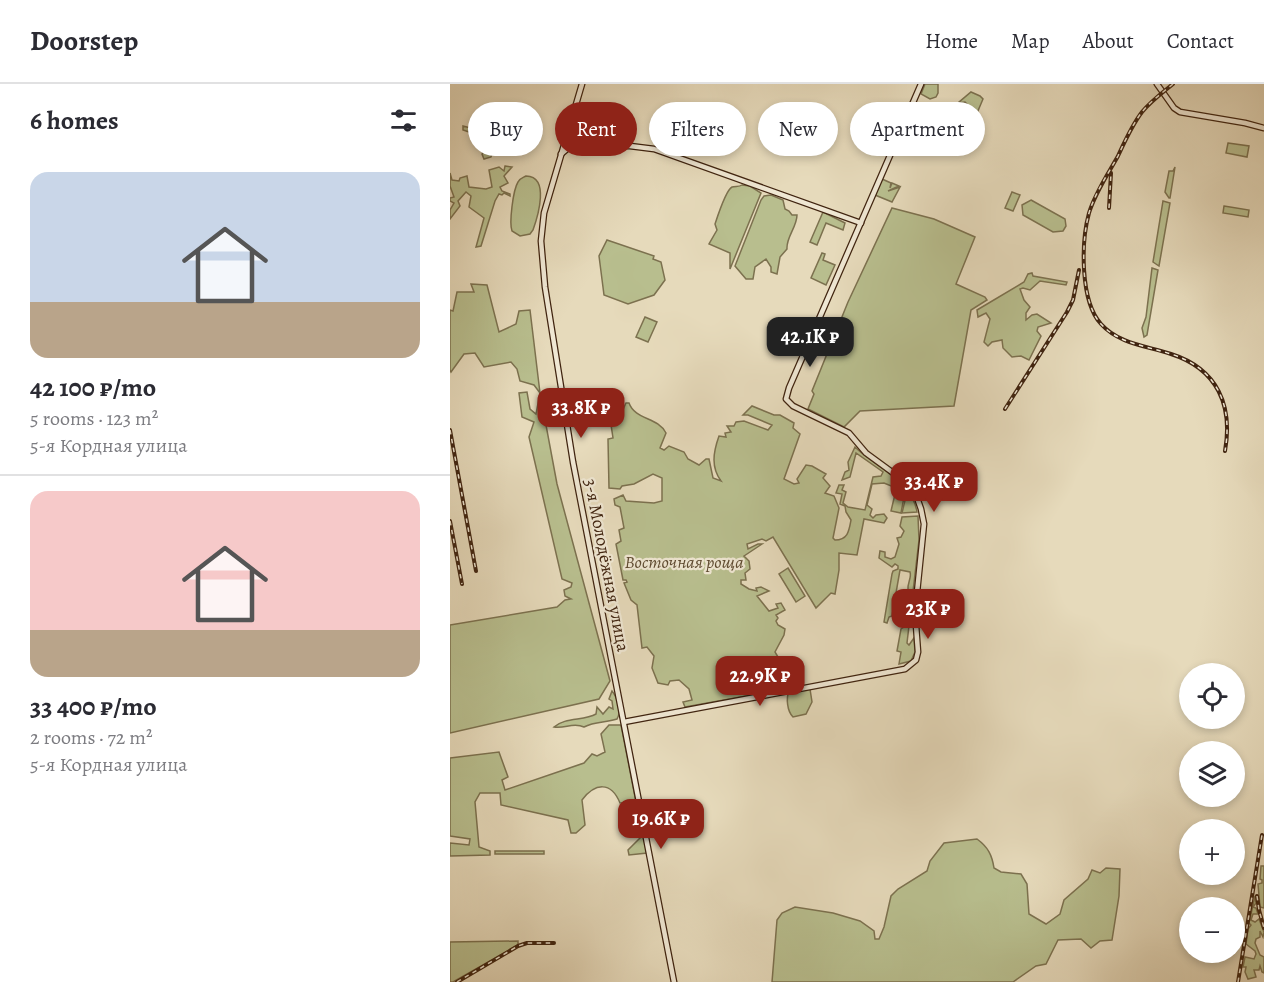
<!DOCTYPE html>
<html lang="en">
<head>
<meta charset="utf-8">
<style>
	:root { --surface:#fff; --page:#f7f7f7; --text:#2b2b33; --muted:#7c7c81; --line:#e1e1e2; --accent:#8f2418 }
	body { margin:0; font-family:Alegreya,serif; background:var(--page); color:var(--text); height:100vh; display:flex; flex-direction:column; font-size:22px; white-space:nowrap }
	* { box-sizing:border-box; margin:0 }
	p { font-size:20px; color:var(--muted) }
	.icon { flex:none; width:33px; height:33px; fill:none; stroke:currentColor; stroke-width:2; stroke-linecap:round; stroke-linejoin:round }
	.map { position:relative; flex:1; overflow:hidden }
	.sheet { display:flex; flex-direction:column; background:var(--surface); width:450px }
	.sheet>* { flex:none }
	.guide { position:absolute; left:18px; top:18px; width:570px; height:54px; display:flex; gap:12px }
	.buttons { position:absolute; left:729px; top:579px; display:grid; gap:12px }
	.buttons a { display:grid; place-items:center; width:66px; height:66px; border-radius:50%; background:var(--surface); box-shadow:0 3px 9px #0003; font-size:30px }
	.price { position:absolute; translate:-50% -51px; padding:0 14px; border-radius:12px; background:var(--accent); color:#fff; font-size:20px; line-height:39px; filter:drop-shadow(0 2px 3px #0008) }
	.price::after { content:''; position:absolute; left:50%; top:36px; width:18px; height:14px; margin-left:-9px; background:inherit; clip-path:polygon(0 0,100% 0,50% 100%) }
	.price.current { background:#222; color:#fff }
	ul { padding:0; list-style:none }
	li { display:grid; align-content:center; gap:12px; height:318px; padding:0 30px }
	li+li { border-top:2px solid var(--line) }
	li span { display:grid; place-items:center; height:186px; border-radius:18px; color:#555 }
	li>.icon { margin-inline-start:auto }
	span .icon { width:108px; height:108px; fill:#fffc; stroke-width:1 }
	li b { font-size:26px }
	h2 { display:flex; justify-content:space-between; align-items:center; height:72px; padding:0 30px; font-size:26px }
	.tag { padding:0 21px; border-radius:27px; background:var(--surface); box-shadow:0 3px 9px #0003; font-size:21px; line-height:54px }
	.tag.current { background:var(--accent); color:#fff }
	header { display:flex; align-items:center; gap:36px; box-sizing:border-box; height:84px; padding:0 30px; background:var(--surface); border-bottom:2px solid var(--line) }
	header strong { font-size:28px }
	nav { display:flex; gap:33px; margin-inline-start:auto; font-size:21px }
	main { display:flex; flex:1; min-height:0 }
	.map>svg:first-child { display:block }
	.green { fill:#b8be8e; stroke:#7c714f; stroke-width:1.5 }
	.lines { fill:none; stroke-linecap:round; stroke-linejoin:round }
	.secondary-casing { stroke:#402410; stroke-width:7 }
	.secondary { stroke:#efe7d3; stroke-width:4.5 }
	.rail-casing { stroke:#402410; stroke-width:4 }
	.rail { stroke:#efe7d3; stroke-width:1.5; stroke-dasharray:4.5; stroke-linecap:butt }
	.labels { text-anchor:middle; stroke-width:4.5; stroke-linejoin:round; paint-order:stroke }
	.park-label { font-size:18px; font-style:italic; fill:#5e4a30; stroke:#efe7d3 }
	.street-label { font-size:18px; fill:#402410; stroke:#efe7d3 }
</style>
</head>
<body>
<header>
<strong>Doorstep</strong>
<nav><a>Home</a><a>Map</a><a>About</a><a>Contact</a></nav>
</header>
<main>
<section class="sheet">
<h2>6 homes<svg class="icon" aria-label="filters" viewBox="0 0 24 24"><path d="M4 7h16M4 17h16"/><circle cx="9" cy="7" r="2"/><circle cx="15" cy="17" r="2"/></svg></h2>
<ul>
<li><span style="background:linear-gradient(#c9d6e8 70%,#b9a48a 0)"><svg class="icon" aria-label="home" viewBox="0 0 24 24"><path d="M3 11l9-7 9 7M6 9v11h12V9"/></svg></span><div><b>42 100 ₽/mo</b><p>5 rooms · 123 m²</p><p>5-я Кордная улица</p></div></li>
<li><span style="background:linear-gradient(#f6c9c9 75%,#b9a48a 0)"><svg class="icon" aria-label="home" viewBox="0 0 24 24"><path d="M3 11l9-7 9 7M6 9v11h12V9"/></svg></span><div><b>33 400 ₽/mo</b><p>2 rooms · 72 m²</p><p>5-я Кордная улица</p></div></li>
</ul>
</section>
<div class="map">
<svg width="814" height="898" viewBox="0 0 814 898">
	<rect width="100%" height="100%" fill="#e6dabb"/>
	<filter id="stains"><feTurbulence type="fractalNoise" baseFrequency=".00333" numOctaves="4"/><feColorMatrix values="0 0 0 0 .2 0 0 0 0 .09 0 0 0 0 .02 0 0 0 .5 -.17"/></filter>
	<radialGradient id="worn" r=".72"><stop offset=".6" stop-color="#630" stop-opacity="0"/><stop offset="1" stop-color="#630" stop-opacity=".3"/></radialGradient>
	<g class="green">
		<path d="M475,0H488V9L486,13L480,15L471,10Z"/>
		<path d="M521,8L530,12L533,15L522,41C508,49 497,48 484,39L488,35L496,40H509V38L505,36L508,25L516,24L518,21L515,18L508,19Z"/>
		<path d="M463,37L473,42L467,55L463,58L458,57L455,52L459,39Z"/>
		<path d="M41,40V42L32,44V46L39,47L41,51L36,57L31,52L13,46V42L28,46V41Z"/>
		<path d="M40,59H56L47,69H42L41,73L34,75L32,70Z"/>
		<path d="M778,59L799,62L797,73L776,69Z"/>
		<path d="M55,82L62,83L54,92L58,99L50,103L52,107L60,110V112L54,109L52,111L49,110L45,117L31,162L26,163L34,134L19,123L21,112L16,108L8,117L10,122L0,135V126L4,119L0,117V114L4,113L0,102V89L2,96L9,97L10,94L17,92L19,103L36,105L42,103L39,86L49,83L54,87Z"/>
		<path d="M725,83L720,114H719L715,108L719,87H723Z"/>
		<path d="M76,92C100,92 88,132 83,146L80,150L70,152L62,147C59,139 63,106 68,98C70,94 72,94 76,92Z"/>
		<path d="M432,95L441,99L440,104L442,99L449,102L438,107L450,103L442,118L425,111Z"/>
		<path d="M292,101L300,102L311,109L280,185V169L259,160L267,146L265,140C267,134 276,106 282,103C286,102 289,103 292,101Z"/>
		<path d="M562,108L570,111L563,127L555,124Z"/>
		<path d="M321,111L333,116L335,125L339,127L342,131H347C347,143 336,153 337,165L330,173L327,190L321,188V183L316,175L305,183L303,195H296L285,182L311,116L314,112Z"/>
		<path d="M581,116L615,135L616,142L613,147L603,148L573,131L572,121Z"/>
		<path d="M713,117L720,119L709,182L703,178Z"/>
		<path d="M774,122L799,126L798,133L773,129Z"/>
		<path d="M442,124L484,135L525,153L506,200L535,213L537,216L521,226L504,322L410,327L394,343L358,325L364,310L362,307L398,218Z"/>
		<path d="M373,128L395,139L393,146L376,139L367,161L360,158Z"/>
		<path d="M157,156L204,172L203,175L211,178L215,196L204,211L178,220L154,211L149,172Z"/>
		<path d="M372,169L375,170L373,176L385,181L376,201L361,194Z"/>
		<path d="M702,184L708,186L697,251L694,253L692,244L696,233Z"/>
		<path d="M582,189L583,192L617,198L616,201L590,197L580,206L573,204L570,205L574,216L580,223L576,229V236L582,231L587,230L601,239L588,243L587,247L591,252L579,276L571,272L562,273L553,264L552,256L542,258L538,262L534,258L540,235L536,229L528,233L527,226L574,198L578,190Z"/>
		<path d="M21,200L37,201L49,248L66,240L69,227L80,226L90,309L107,400L160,597L149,615L0,649V541L107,523L115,516L121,515L115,512L114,506L121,503L122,499L112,495L79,353L84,338L72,333L69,309L77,308L80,325L86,330L90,309L84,301L70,297L67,285L61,278L34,283L25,269L14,270L1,288L0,286V226L3,227L7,208H24Z"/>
		<path d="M195,233L207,238L198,258L186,253Z"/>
		<path d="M176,319H179C185,336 208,333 216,349L210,364L214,366L219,362L234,368L238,375L249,381L256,375H259L263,394L271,397C261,383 263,369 269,352L276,353L275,349L281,348L277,342H284L286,338L294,337L318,346L322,341L298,331H293L302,322L324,331H330L344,339L343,344L350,350L334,395L344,400L349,399L347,395L356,381L362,382L376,390L373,394L380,402L375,409L384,412L389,424L383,454L385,456C398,456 399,447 401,436L396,428L395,422L390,420L392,410L386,409L389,401H394L392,406L396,408L393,419L398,423L415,426L423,393L431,392L433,388L406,369L400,393L392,396L395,388L399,386L398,378L405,363C426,384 462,396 467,428L452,429L457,408L453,405L451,406L434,399L422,400L417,421L422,425L420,431L423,434L426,431L434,430L437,434L434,439L414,435L407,471L389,469V486L385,510L381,509L366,524L323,453L316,457L312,455L297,460L298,465L308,460H312L294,472L299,477L300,485L295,489L296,496H291V500L299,505L307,507L306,504L311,503L319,507L307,512L319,527L328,524L326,520L331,519L335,526L326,531L328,534L326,537L328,541L335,545L334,551L325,568L328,573L322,577L321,584L310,581L307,596L313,609L235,623L233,618L242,616L239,605L229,596L220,597L218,601L208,599L202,584L204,572L197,563L192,564L187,521L181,516L174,499L177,498L176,496H173L166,460L171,457L169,446L174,444L170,423L165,421L164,415L173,411L176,417L204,419L212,417V394L203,390L184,400L172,402L170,405L159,404L158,355L163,354L160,334L170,332Z"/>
		<path d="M446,406L455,408L451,429L441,427Z"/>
		<path d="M468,432L469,456L457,559L459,561L464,554L465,568L461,577L449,580L451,568L447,567L451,545L454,543L452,534L456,528L455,521L460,519C461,513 459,511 458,506C457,499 462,494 460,488L450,486L442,532L439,533L437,539L434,538L442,490L443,487L448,485V482L445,480L442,483L429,474L430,467L435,468V473L441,475L445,473L449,460L447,454L451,453L454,447L450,442L452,433Z"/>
		<path d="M338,484L355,512L346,518L329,490Z"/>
		<path d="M360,605L362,618L356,630L343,633C337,627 336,614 339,607Z"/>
		<path d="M162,607C167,613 172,627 167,635C155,639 145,637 134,643C123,638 115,645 104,643C115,633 134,637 146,630L147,623L153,630L159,623L163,625L162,617L159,615Z"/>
		<path d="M159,641H171L186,718L170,719C161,697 145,699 132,716L135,741L126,749H121L118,736L51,721L50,709H30L25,718L29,763L40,767V771L0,772V759L19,761L20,755L0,752V674L49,668L58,693L52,696L55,706L134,679L142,670L147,672L155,668L151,650Z"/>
		<path d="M193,751L195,753L197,769L179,771L178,766Z"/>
		<path d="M527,755C538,763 542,771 544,784L551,788L571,790L577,800L579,830L596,840L610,830L614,816L638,795L642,786L650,789L656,784L670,785L669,812L662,856L650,857L641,864L631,855L608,856L596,880L586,882L563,898H322L327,836L332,829L345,823L383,829L410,837L424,847L425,855H429L434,843L441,812L448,805L477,787L480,777L494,759Z"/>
		<rect x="45" y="767" width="49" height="3"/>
		<path d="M811,782H814V824L810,823L808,800L812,799V796L810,795Z"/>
		<path d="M805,812L806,819L803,823L806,824L808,830H803L801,836L805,838L809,835L814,848L813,853L810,847V853L806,855L805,859L810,871L814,873V889L812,888L810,882L809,886H804L806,893L798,895L795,888L796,883H793L795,873L804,875L806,870L805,867L796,860L798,845L801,841L799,839Z"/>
		<path d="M68,857V861L3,898H0V858Z"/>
	</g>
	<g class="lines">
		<defs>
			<g id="secondary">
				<path d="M132,0L94,129L91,157L95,203L123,378L224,898"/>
				<path d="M707,0L724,24L730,28L795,39L814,44"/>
				<path d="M118,49L120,58L128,62"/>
				<path d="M111,70L117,65L128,62H180L204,65L411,139"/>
				<path d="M174,638L455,585L466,576L468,568L465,528L474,440L471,425L465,408L457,399L416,369L399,349L343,322L336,315L339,304L471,0"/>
			</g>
		</defs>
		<use href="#secondary" class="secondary-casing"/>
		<use href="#secondary" class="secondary"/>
		<defs>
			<g id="rail">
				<path d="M723,0C712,9 701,17 692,28C682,41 675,57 668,72C658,90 645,109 639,129C631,158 630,217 651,240C669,260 697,262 721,270C768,285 783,322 775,367"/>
				<path d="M659,124L661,89"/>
				<path d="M555,325L617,228L623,216L629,186"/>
				<path d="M0,346L26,487"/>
				<path d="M0,437L12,500"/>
				<path d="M807,812L809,826L814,844"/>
				<path d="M7,898L68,862L77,859H104"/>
				<path d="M788,898L812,751"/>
			</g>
		</defs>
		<use href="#rail" class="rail-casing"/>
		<use href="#rail" class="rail"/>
	</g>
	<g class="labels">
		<g class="park-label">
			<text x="234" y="484">Восточная роща</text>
		</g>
		<g class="street-label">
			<text transform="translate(157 481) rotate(79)" y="6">3-я Молодёжная улица</text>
		</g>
	</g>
	<rect width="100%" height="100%" filter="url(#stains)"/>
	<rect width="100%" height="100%" fill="url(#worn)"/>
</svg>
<div class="buttons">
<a><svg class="icon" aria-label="locate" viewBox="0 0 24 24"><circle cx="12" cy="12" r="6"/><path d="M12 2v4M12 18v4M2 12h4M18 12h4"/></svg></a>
<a><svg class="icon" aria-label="layers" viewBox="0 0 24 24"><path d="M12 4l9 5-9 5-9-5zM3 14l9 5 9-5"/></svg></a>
<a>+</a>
<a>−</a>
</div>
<b class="price current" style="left:360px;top:284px">42.1K ₽</b>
<b class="price" style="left:131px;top:355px">33.8K ₽</b>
<b class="price" style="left:484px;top:429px">33.4K ₽</b>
<b class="price" style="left:478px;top:556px">23K ₽</b>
<b class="price" style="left:310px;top:623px">22.9K ₽</b>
<b class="price" style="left:211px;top:766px">19.6K ₽</b>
<div class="guide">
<a class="tag">Buy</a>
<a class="tag current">Rent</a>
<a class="tag">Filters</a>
<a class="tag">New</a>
<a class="tag">Apartment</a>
</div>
</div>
</main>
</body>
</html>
